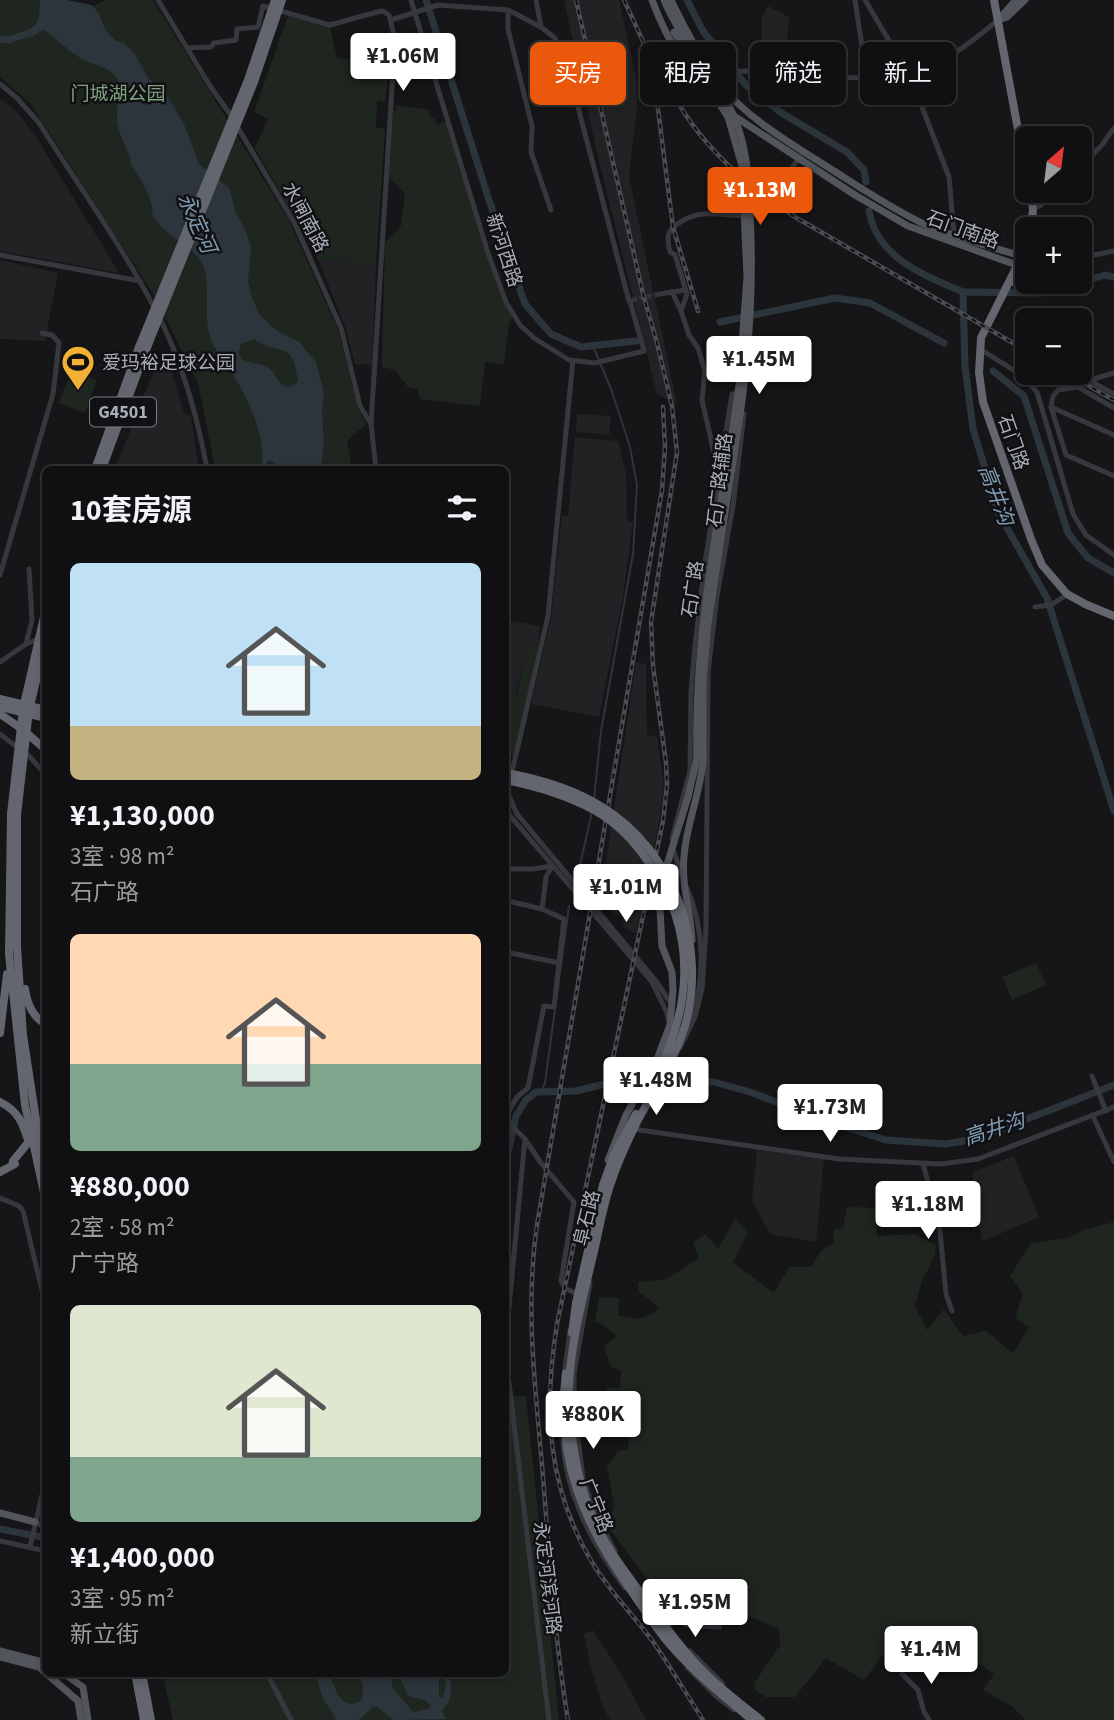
<!DOCTYPE html>
<html lang="zh">
<head>
<meta charset="utf-8">
<style>
	:root { --surface:#101012; --page:#19191b; --text:#f1f3f6; --muted:#9c9d9f; --line:#303032; --accent:#ea580c }
	body { margin:0; font-family:"Source Sans 3","Noto Sans SC",sans-serif; background:var(--page); color:var(--text); height:100vh; display:flex; flex-direction:column; font-size:26px; white-space:nowrap }
	* { box-sizing:border-box; margin:0 }
	p { font-size:23px; color:var(--muted) }
	.icon { flex:none; width:38px; height:38px; fill:none; stroke:currentColor; stroke-width:2; stroke-linecap:round; stroke-linejoin:round }
	.map { position:relative; flex:1; overflow:hidden }
	.drawer { position:absolute; left:42px; top:466px; width:467px; height:1211px; display:flex; flex-direction:column; background:var(--surface); border-radius:10px; box-shadow:0 4px 10px #0003,0 0 0 2px var(--line) }
	.drawer>* { flex:none }
	.hud { position:absolute; left:530px; top:42px; width:478px; height:63px; display:flex; gap:14px }
	.needle { width:46px; rotate:28deg }
	.buttons { position:absolute; left:1015px; top:126px; display:grid; gap:14px }
	.buttons a { display:grid; place-items:center; width:77px; height:77px; border-radius:10px; background:var(--surface); box-shadow:0 4px 10px #0003,0 0 0 2px var(--line); font-size:35px }
	.price { position:absolute; translate:-50% -60px; padding:0 16px; border-radius:7px; background:#fff; color:#222; font-size:23px; line-height:46px; filter:drop-shadow(0 2px 4px #0008) }
	.price::after { content:''; position:absolute; left:50%; top:42px; width:21px; height:16px; margin-left:-10px; background:inherit; clip-path:polygon(0 0,100% 0,50% 100%) }
	.price.current { background:var(--accent); color:#fff }
	ul { padding:0; list-style:none }
	li { display:grid; align-content:center; gap:14px; height:371px; padding:0 28px }
	li span { display:grid; place-items:center; height:217px; border-radius:10px; color:#555 }
	li>.icon { margin-inline-start:auto }
	span .icon { width:126px; height:126px; fill:#fffc; stroke-width:1 }
	li b { font-size:30px }
	h2 { display:flex; justify-content:space-between; align-items:center; height:84px; padding:0 28px; font-size:30px }
	.pill { padding:0 24px; border-radius:10px; background:var(--surface); box-shadow:0 4px 10px #0003,0 0 0 2px var(--line); font-size:24px; line-height:63px }
	.pill.current { background:var(--accent); color:#fff }
	.map>svg:first-child { display:block }
	.built { fill:#222225 }
	.green { fill:#1e261f }
	.water { fill:#2c353c; fill-rule:evenodd }
	.lines { fill:none; stroke-linecap:round; stroke-linejoin:round }
	.stream { stroke:#2c353c; stroke-width:2 }
	.river { stroke:#2c353c; stroke-width:7 }
	.minor-tunnel { stroke:#333438; stroke-width:5; stroke-dasharray:5 2.5; stroke-linecap:butt }
	.minor { stroke:#37383d; stroke-width:5 }
	.major { stroke:#53555c; stroke-width:7 }
	.highway { stroke:#63666e; stroke-width:8 }
	.rail-casing { stroke:#4a4c52; stroke-width:4.5 }
	.rail { stroke:#111113; stroke-width:2; stroke-dasharray:5; stroke-linecap:butt }
	.major-bridge { stroke:#53555c; stroke-width:7 }
	.highway-bridge { stroke:#63666e; stroke-width:8 }
	.labels { text-anchor:middle; stroke-width:5; stroke-linejoin:round; paint-order:stroke }
	.shield { fill:#111113; stroke:#7b7e86; stroke-width:2 }
	.shield-label { font-size:18px; font-weight:bold; fill:#a8adb8 }
	.park-label { font-size:19px; fill:#7fa381; stroke:#111113 }
	.street-label { font-size:19px; fill:#a8adb8; stroke:#111113 }
	.poi-label { font-size:19px; fill:#a8adb8; stroke:#111113; text-anchor:start }
	.water-label { font-size:21px; font-style:italic; fill:#7f9bb3; stroke:#111113 }
</style>
</head>
<body>
<div class="map">
<svg width="1114" height="1720" viewBox="0 0 1114 1720">
	<rect width="100%" height="100%" fill="#161618"/>
	<g class="built">
		<path d="M564,0H619L636,78L637,107L629,177L677,404L657,394L599,161Z"/>
		<path d="M768,6L789,17L787,46L761,44L762,17Z"/>
		<path d="M0,99L16,111L37,138L119,273L0,251Z"/>
		<path d="M318,259L376,264L372,365L355,364L346,329Z"/>
		<path d="M0,260L58,273L45,341L0,339Z"/>
		<path d="M167,354L184,413L191,416L199,469H115L160,355Z"/>
		<path d="M577,414L611,416L609,435L576,432Z"/>
		<path d="M575,437L618,441L626,473L627,521L633,522L622,602L599,717L531,704L551,619L562,516L568,515Z"/>
		<path d="M506,620L540,626L538,647L526,645L516,695L506,693Z"/>
		<path d="M636,662L646,664L647,735L657,736L664,787L659,823L636,934L622,926L623,917L613,914L609,906V888L605,887V869Z"/>
		<path d="M757,1150L824,1159L816,1242L770,1234L752,1200Z"/>
		<path d="M1014,1156L1039,1217L983,1241L975,1213L973,1172Z"/>
		<path d="M593,1630L623,1677L646,1720H610L603,1706L591,1668L584,1634Z"/>
	</g>
	<g class="green">
		<path d="M0,0H40L39,22L34,28L50,27L106,0H153L289,220L338,330L358,408L366,424L347,441L352,469H215L198,383L155,297L30,103L0,77Z"/>
		<path d="M288,16L330,27L337,58L390,61L385,102L377,101L376,127L385,129L376,264L318,259L255,148L268,119L254,112Z"/>
		<path d="M396,105L430,110L429,114L431,117H435L437,125L446,121L483,246L504,303L513,317L509,323L504,365L485,362L480,406L420,399L418,389L408,387L395,370L382,367L385,243L401,226L405,193L389,178L393,111L396,110Z"/>
		<path d="M72,370L97,380L85,413L59,403Z"/>
		<path d="M526,645L538,647L514,757L506,754V693L517,695Z"/>
		<path d="M1036,963L1046,985L1012,1000L1002,977Z"/>
		<path d="M847,1207L876,1208L877,1236L914,1234L936,1245L935,1255L922,1281L915,1306L927,1330L944,1309L963,1336L986,1331L1013,1353L1029,1327L1015,1318L1023,1294L1010,1276L1031,1243L1069,1238L1083,1230L1114,1222V1720H1026L1013,1707L983,1690L994,1674L964,1653L951,1630L931,1652L911,1659L898,1646L893,1634H887L888,1648L864,1680L826,1658L795,1697H765L755,1689V1682L780,1645L779,1629L732,1609L714,1621L688,1623L671,1611L608,1527L614,1506L607,1466L617,1452L629,1448L626,1430L611,1434L597,1425L607,1388H619L622,1371L611,1367L604,1346L617,1336L601,1324L595,1322L599,1297L619,1298L618,1315C634,1321 648,1320 659,1307L639,1292L638,1282L667,1279L699,1258L693,1242L705,1234L718,1249L735,1219L748,1232L733,1262L774,1293L789,1267H811L821,1251L833,1243L834,1229L843,1228Z"/>
		<path d="M506,1395L526,1396L559,1720H173L162,1673H506Z"/>
	</g>
	<g class="water">
		<path d="M40,0H67L92,5L99,14L105,29L115,40L124,43L134,53L149,79L163,89L184,124L199,164L230,189L235,212L245,229L251,247L248,281L251,296L260,315L276,330L299,342L316,362L324,393L322,411L324,442L321,469H280L274,462L268,460L265,469H262C265,434 250,402 232,373C224,361 214,350 210,336C202,313 213,282 201,262C190,242 166,237 154,218C151,213 153,209 151,203C148,189 136,173 129,160L131,159C125,145 115,127 117,112C117,104 123,94 120,85C115,67 96,66 82,59C70,52 58,40 47,32L43,30L29,38L26,31C41,25 39,15 40,0ZM254,339C279,357 293,338 298,381L293,386L285,387C276,381 275,370 265,366C257,363 249,363 241,359L239,352L241,344Z"/>
		<path d="M314,1673H329C335,1686 339,1712 361,1701C365,1690 364,1681 355,1673H391L392,1687L413,1712L429,1709L431,1706L425,1700L408,1696L398,1673H436L439,1681V1697L443,1699L446,1683L441,1673H448C453,1689 453,1699 442,1711L446,1719L394,1720L377,1707H373L359,1720H336C332,1710 325,1703 322,1695C318,1686 319,1681 314,1673Z"/>
	</g>
	<g class="lines">
		<g class="stream">
			<path d="M593,346L611,389L630,447L637,485L633,554L601,731L594,799"/>
			<path d="M580,865L592,812"/>
			<path d="M541,1092L545,1083L569,906"/>
		</g>
		<g class="river">
			<path d="M426,0L489,200L525,304L551,334L581,347L636,341"/>
			<path d="M687,0L703,31L745,84L780,112L847,152L864,170L866,182"/>
			<path d="M0,39L9,40L35,31"/>
			<path d="M869,211C877,258 924,275 963,292L965,366L973,429L999,514L1047,598L1114,811"/>
			<path d="M963,292L1042,293L1105,275L1114,277"/>
			<path d="M720,322L835,298L870,303L944,343"/>
			<path d="M993,371L1024,396L1068,533L1088,558L1114,573"/>
			<path d="M506,1161L516,1116L526,1100L536,1092L576,1091L633,1077L714,1082L750,1092L827,1121L886,1140L945,1144L976,1139L1114,1085"/>
			<path d="M0,1529L46,1538"/>
		</g>
		<path class="minor-tunnel" d="M632,300L660,294"/>
		<g class="minor">
			<path d="M158,0L210,86L232,117"/>
			<path d="M411,0L488,253L506,302L520,325L534,338L569,360L595,363L644,351L630,301"/>
			<path d="M536,0L541,27"/>
			<path d="M855,0L867,79"/>
			<path d="M865,0L910,76L949,177L954,235"/>
			<path d="M508,10V29L532,126L531,152L551,210"/>
			<path d="M391,20L438,5L508,10L541,27L555,38L574,92L629,301"/>
			<path d="M187,48L211,47L214,43L236,40L237,29L258,27L263,6L330,25L377,12L383,11L389,15L395,40L371,424"/>
			<path d="M710,72L749,71L889,80C932,72 965,48 998,20"/>
			<path d="M0,84L17,98L39,123C81,190 129,255 163,325C185,371 198,420 207,469"/>
			<path d="M237,126L295,224L341,328L360,406L371,424L376,469"/>
			<path d="M1080,167L1102,145L1114,128"/>
			<path d="M1033,209L1041,205L1056,191"/>
			<path d="M0,255L140,281"/>
			<path d="M1080,258L1114,251"/>
			<path d="M672,292L681,311L689,335L698,348L705,371L702,400L715,457"/>
			<path d="M660,294L685,290"/>
			<path d="M681,311L687,294L675,255L670,252C666,236 667,230 682,221C706,206 732,220 757,214L800,157"/>
			<path d="M983,351L1023,376L1037,392L1073,514L1086,535L1114,555"/>
			<path d="M1114,373L1094,379V383L1114,394"/>
			<path d="M1051,407L1066,455L1114,476"/>
			<path d="M1114,408L1078,387L1058,390L1053,396L1051,407L1114,435"/>
			<path d="M0,575L53,394L59,343L52,335L42,333"/>
			<path d="M1035,607L1051,605L1068,594"/>
			<path d="M26,644L32,620L29,569"/>
			<path d="M0,662L26,644L46,636"/>
			<path d="M0,734L30,757L46,775"/>
			<path d="M506,789L517,814L656,981L672,1005"/>
			<path d="M506,798L548,616L573,360"/>
			<path d="M506,811L652,982L667,1013L668,1019"/>
			<path d="M672,839L690,771L691,692L695,645L705,563L732,394L740,393"/>
			<path d="M673,849L682,876"/>
			<path d="M506,869H533L552,866"/>
			<path d="M542,909L546,877L552,866"/>
			<path d="M506,952L559,963"/>
			<path d="M683,1026H689L691,1023C705,980 705,930 687,888"/>
			<path d="M680,1048L695,1017L702,989L706,929L708,673L717,596L733,506L744,414"/>
			<path d="M1092,1076L1106,1111"/>
			<path d="M1093,1116L1114,1162"/>
			<path d="M506,1120L525,1139L541,1163L574,1202L561,1281L565,1288L577,1294"/>
			<path d="M506,1124L509,1111L517,1097L528,1088L544,1006L554,1007L564,919L542,909L512,902"/>
			<path d="M633,1129L839,1159L941,1164L978,1159L1114,1107"/>
			<path d="M923,1164L939,1221L946,1294L952,1311"/>
			<path d="M0,1198L19,1206L23,1211L46,1307"/>
			<path d="M506,1338L525,1139"/>
			<path d="M506,1357L549,1720"/>
			<path d="M564,1376L570,1330"/>
			<path d="M563,1441C566,1496 593,1545 625,1588"/>
			<path d="M583,1478L574,1408V1373L590,1283"/>
			<path d="M586,1487L597,1517L615,1551"/>
			<path d="M35,1522L46,1528"/>
			<path d="M0,1541L46,1551"/>
			<path d="M30,1547L46,1478"/>
			<path d="M668,1625L679,1619L687,1625L719,1627"/>
			<path d="M690,1651L723,1684"/>
			<path d="M687,1667L716,1696L734,1710"/>
			<path d="M267,1673L291,1720"/>
			<path d="M902,1674L918,1690L924,1712L929,1720"/>
		</g>
		<g class="major">
			<path d="M652,0C666,37 687,75 716,102"/>
			<path d="M671,0C685,29 700,58 719,83C748,120 795,146 834,171C864,190 894,210 926,225C955,237 987,246 1018,255L1022,264"/>
			<path d="M998,20L1007,17L1025,0"/>
			<path d="M998,20L1016,0"/>
			<path d="M731,114L855,195L908,226L1022,267"/>
			<path d="M697,758C694,649 714,541 732,434"/>
			<path d="M703,759V680L708,624L737,435"/>
			<path d="M0,1513L35,1522"/>
			<path d="M0,1651L46,1663"/>
			<path d="M0,1657L39,1667L78,1701L81,1720"/>
			<path d="M63,1673L83,1687L88,1720"/>
		</g>
		<g class="highway">
			<path d="M994,0L1027,178"/>
			<path d="M1030,191L1033,209L1031,229"/>
			<path d="M1027,246L981,338L979,373L983,402L1031,539L1042,565L1067,594L1085,604L1114,616"/>
			<path d="M1015,283L1027,261"/>
			<path d="M95,469L139,347"/>
			<path d="M102,469L144,355"/>
			<path d="M0,699L46,710"/>
			<path d="M0,707L46,718"/>
			<path d="M0,714L22,729L46,750"/>
			<path d="M11,814L9,954L25,1105L46,1202"/>
			<path d="M17,815V947L23,1035L43,1165"/>
			<path d="M25,989C27,1003 32,1017 46,1024"/>
			<path d="M0,1033L7,974"/>
			<path d="M0,1102C19,1111 23,1124 29,1143"/>
			<path d="M0,1172L15,1164"/>
			<path d="M572,1333L576,1303L603,1185"/>
			<path d="M566,1373C555,1458 584,1525 632,1592C643,1608 654,1625 666,1640C691,1670 722,1695 752,1720"/>
			<path d="M135,1673L144,1720"/>
			<path d="M142,1673L151,1720"/>
		</g>
		<defs>
			<g id="rail">
				<path d="M576,0L643,294L657,343L672,406L677,452L651,622L653,666L666,763L667,785L663,821L557,1324C543,1411 547,1490 595,1567C612,1594 635,1617 654,1643C671,1668 687,1695 703,1720"/>
				<path d="M624,0L647,50L653,70L673,227L698,311"/>
				<path d="M643,41C655,63 666,85 680,106C708,152 750,188 795,217L1027,351"/>
				<path d="M1066,373L1114,400"/>
				<path d="M568,1720C554,1635 549,1550 542,1465C535,1385 525,1305 537,1225L662,490L665,447L663,407"/>
			</g>
		</defs>
		<use href="#rail" class="rail-casing"/>
		<use href="#rail" class="rail"/>
		<g class="major-bridge">
			<path d="M664,0C682,44 717,76 735,119C747,148 749,181 750,212C754,287 749,361 737,435"/>
			<path d="M674,32L728,117L742,166L747,277L739,385L732,434"/>
			<path d="M692,940C691,912 681,885 684,857C686,824 701,793 703,759"/>
			<path d="M608,1160L626,1115L656,1062L670,1025L673,990L672,972L662,946L660,908L665,871L688,797L697,758"/>
		</g>
		<g class="highway-bridge">
			<path d="M139,347L248,80L275,0"/>
			<path d="M144,355L254,82L282,0"/>
			<path d="M506,773C540,779 572,788 602,807C674,851 708,945 685,1026C675,1059 656,1087 639,1118C629,1138 619,1159 612,1180C604,1201 600,1225 595,1247C583,1299 566,1356 569,1410C572,1446 579,1487 594,1520C606,1547 623,1569 640,1592C659,1618 678,1645 700,1668C719,1688 740,1703 761,1720"/>
			<path d="M506,780C538,787 567,795 596,811C618,824 635,842 649,863C699,934 692,1011 652,1084"/>
			<path d="M11,814L23,709L46,608"/>
			<path d="M17,815L29,710L46,640"/>
			<path d="M13,1161L45,1122"/>
			<path d="M603,1185L613,1157L636,1114"/>
		</g>
	</g>
	<defs>
		<symbol id="stadium-pin" viewBox="-11 -11 22 30"><path d="M0 17L-7.5 6A9.5 9.5 0 1 1 7.5 6Z" fill="#f2b134" stroke="#111113"/><path d="M0-5a6.5 5 0 1 0 0 10a6.5 5 0 1 0 0-10ZM-3.5-1.8h7v3.6h-7Z" fill="#111"/></symbol>
	</defs>
	<g fill-rule="evenodd">
		<use href="#stadium-pin" x="59" y="343" width="38" height="52"/>
	</g>
	<g class="labels">
		<rect class="shield" x="90" y="397.5" width="66" height="29" rx="5"/>
		<g class="shield-label">
			<text x="123" y="418">G4501</text>
		</g>
		<g class="park-label">
			<text x="118" y="100">门城湖公园</text>
		</g>
		<g class="street-label">
			<text transform="translate(306 217) rotate(62)" y="7">水闸南路</text>
			<text transform="translate(963 229) rotate(20)" y="7">石门南路</text>
			<text transform="translate(505 250) rotate(72)" y="7">新河西路</text>
			<text transform="translate(1014 442) rotate(71)" y="7">石门路</text>
			<text transform="translate(719 480) rotate(-83)" y="7">石广路辅路</text>
			<text transform="translate(692 589) rotate(-82)" y="7">石广路</text>
			<text transform="translate(586 1218) rotate(-76)" y="7">阜石路</text>
			<text transform="translate(597 1505) rotate(68)" y="7">广宁路</text>
			<text transform="translate(548 1578) rotate(83)" y="7">永定河滨河路</text>
		</g>
		<g class="poi-label">
			<text x="102" y="369">爱玛裕足球公园</text>
		</g>
		<g class="water-label">
			<text transform="translate(197 223) rotate(66)" y="7">永定河</text>
			<text transform="translate(996 495) rotate(69)" y="7">高井沟</text>
			<text transform="translate(994 1129) rotate(-18)" y="7">高井沟</text>
		</g>
	</g>
</svg>
<div class="buttons">
<a><svg class="needle" viewBox="-14 -14 28 28"><path d="M0-13l5 13h-10z" fill="#e53935"/><path d="M0 13l5-13h-10z" fill="#9c9d9f"/></svg></a>
<a>+</a>
<a>−</a>
</div>
<b class="price" style="left:403px;top:93px">¥1.06M</b>
<b class="price current" style="left:760px;top:227px">¥1.13M</b>
<b class="price" style="left:759px;top:396px">¥1.45M</b>
<b class="price" style="left:626px;top:924px">¥1.01M</b>
<b class="price" style="left:656px;top:1117px">¥1.48M</b>
<b class="price" style="left:830px;top:1144px">¥1.73M</b>
<b class="price" style="left:928px;top:1241px">¥1.18M</b>
<b class="price" style="left:593px;top:1451px">¥880K</b>
<b class="price" style="left:695px;top:1639px">¥1.95M</b>
<b class="price" style="left:931px;top:1686px">¥1.4M</b>
<div class="hud">
<a class="pill current">买房</a>
<a class="pill">租房</a>
<a class="pill">筛选</a>
<a class="pill">新上</a>
</div>
<section class="drawer">
<h2>10套房源<svg class="icon" aria-label="filters" viewBox="0 0 24 24"><path d="M4 7h16M4 17h16"/><circle cx="9" cy="7" r="2"/><circle cx="15" cy="17" r="2"/></svg></h2>
<ul>
<li><span style="background:linear-gradient(#bfe0f5 75%,#c2b280 0)"><svg class="icon" aria-label="home" viewBox="0 0 24 24"><path d="M3 11l9-7 9 7M6 9v11h12V9"/></svg></span><div><b>¥1,130,000</b><p>3室 · 98 m²</p><p>石广路</p></div></li>
<li><span style="background:linear-gradient(#ffd9b3 60%,#7fa58c 0)"><svg class="icon" aria-label="home" viewBox="0 0 24 24"><path d="M3 11l9-7 9 7M6 9v11h12V9"/></svg></span><div><b>¥880,000</b><p>2室 · 58 m²</p><p>广宁路</p></div></li>
<li><span style="background:linear-gradient(#dfe7d0 70%,#7fa58c 0)"><svg class="icon" aria-label="home" viewBox="0 0 24 24"><path d="M3 11l9-7 9 7M6 9v11h12V9"/></svg></span><div><b>¥1,400,000</b><p>3室 · 95 m²</p><p>新立街</p></div></li>
</ul>
</section>
</div>
</body>
</html>
